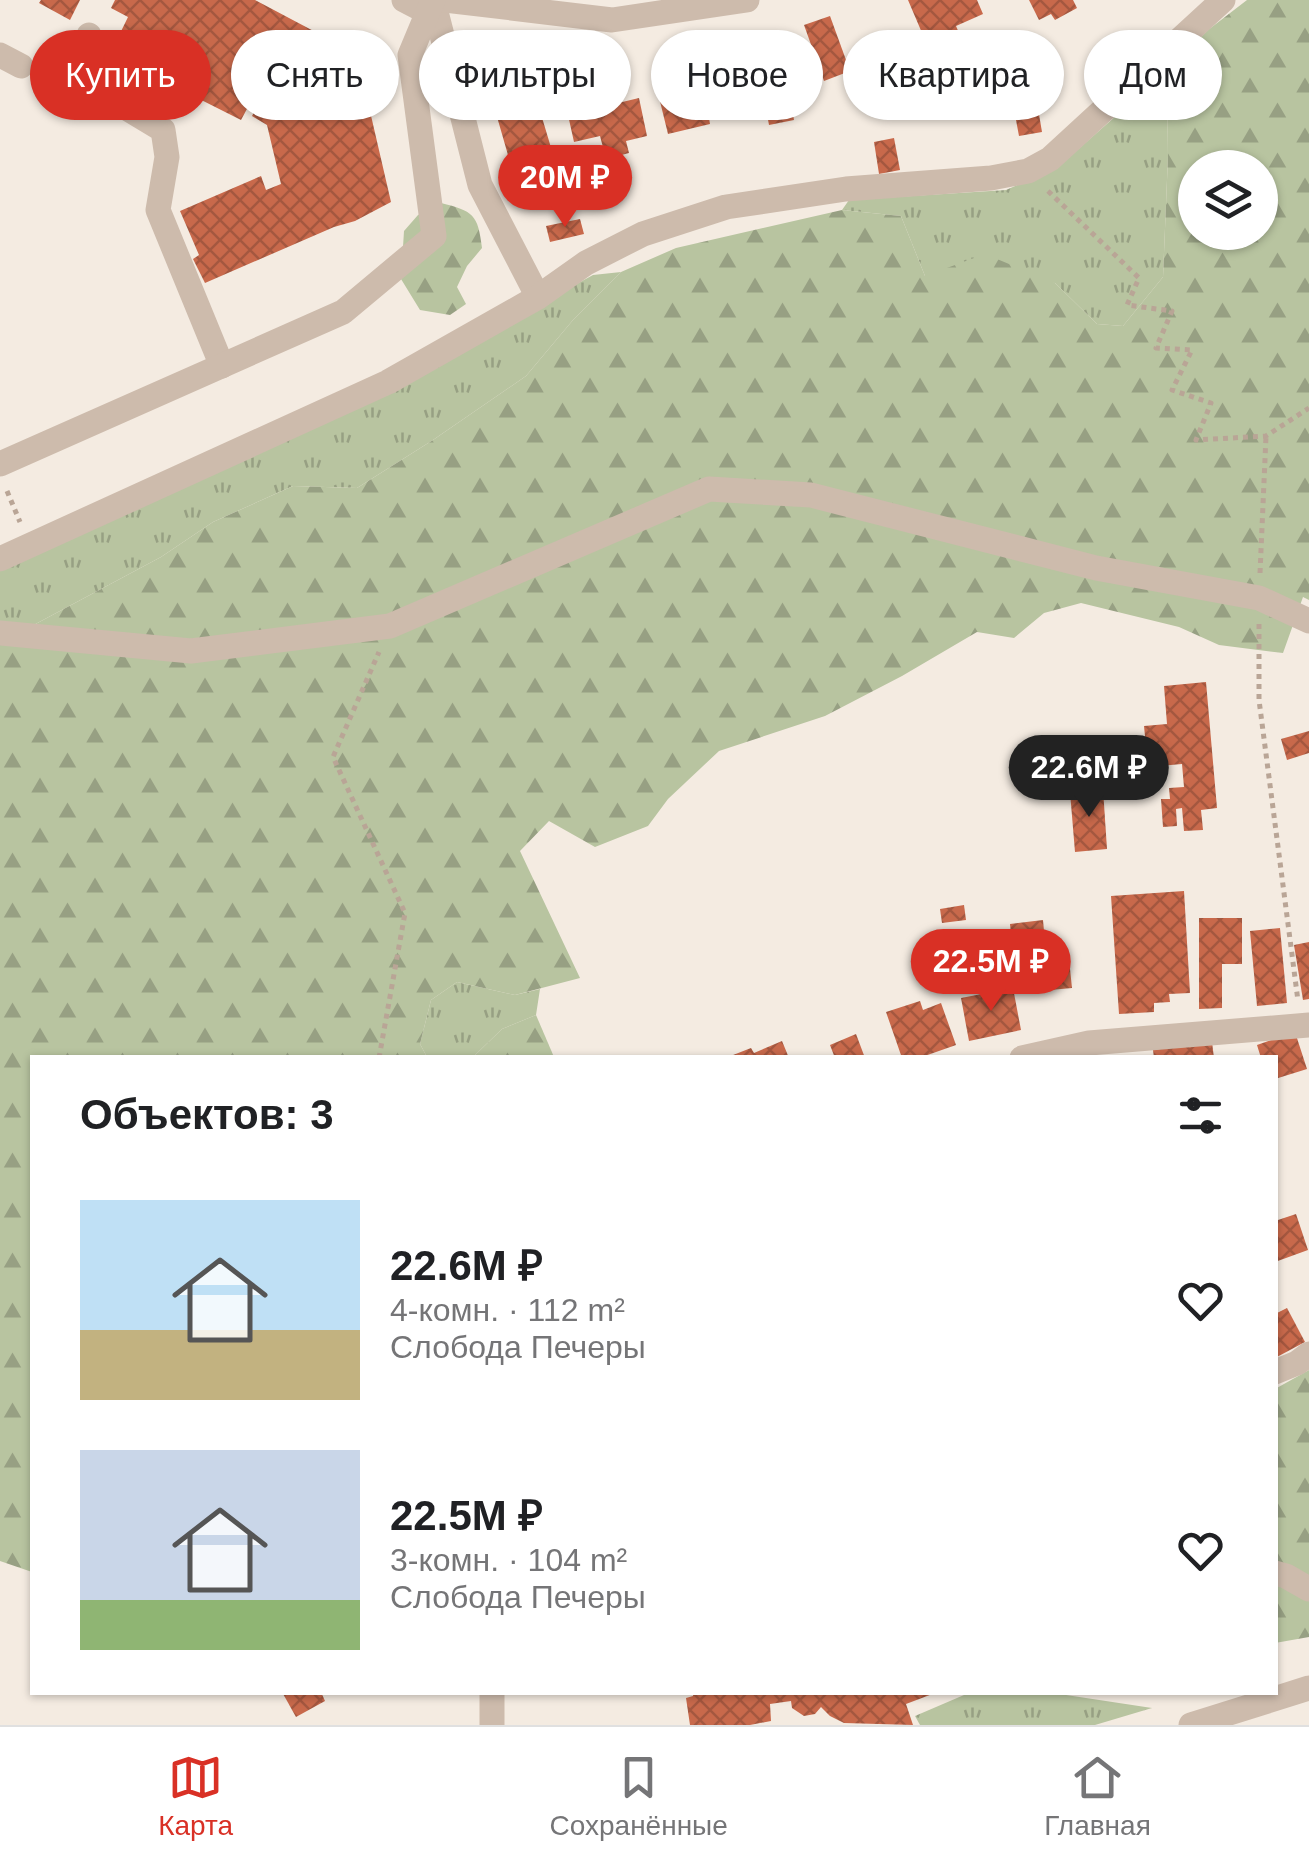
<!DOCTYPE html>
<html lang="ru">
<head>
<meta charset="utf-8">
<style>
	:root { --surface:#fff; --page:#f6f6f6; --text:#202124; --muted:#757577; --line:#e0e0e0; --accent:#d93025 }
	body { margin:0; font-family:Arial,sans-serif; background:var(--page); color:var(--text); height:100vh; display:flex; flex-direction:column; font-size:38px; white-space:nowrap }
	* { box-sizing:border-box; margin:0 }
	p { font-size:32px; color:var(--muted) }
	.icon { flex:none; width:55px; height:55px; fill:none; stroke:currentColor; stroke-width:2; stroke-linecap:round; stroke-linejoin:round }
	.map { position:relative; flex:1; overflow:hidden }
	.details { position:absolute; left:30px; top:1055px; width:1248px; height:640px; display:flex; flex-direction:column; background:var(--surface); border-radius:0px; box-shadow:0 2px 8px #0004 }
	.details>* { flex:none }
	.banner { position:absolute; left:30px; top:30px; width:1250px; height:90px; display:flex; gap:20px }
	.tools { position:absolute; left:1178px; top:150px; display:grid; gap:20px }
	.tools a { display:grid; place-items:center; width:100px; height:100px; border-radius:50%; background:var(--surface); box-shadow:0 2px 8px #0004; font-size:50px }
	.price { position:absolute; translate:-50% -85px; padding:0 22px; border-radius:35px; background:var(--accent); color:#fff; font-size:32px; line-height:65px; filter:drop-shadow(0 2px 5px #0008) }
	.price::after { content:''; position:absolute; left:50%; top:60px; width:30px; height:22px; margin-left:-15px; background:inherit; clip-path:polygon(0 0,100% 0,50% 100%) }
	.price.current { background:#222; color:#fff }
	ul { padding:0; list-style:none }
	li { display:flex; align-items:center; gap:30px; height:250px; padding:0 50px }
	li span { display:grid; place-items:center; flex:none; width:280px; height:200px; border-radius:0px; color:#555 }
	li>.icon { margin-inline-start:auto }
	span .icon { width:120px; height:120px; fill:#fffc; stroke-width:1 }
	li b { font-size:42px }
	h2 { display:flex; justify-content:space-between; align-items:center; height:120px; padding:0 50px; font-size:42px }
	.tag { padding:0 35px; border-radius:45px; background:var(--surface); box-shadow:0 2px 8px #0004; font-size:35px; line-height:90px }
	.tag.current { background:var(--accent); color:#fff }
	.menu { display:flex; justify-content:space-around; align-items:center; height:140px; border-top:2px solid var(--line); background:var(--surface); font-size:28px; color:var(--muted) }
	.menu a { display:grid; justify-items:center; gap:5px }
	.menu .current { color:var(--accent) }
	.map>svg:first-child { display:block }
	.grass { fill:url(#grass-tufts) }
	.forest { fill:url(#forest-firs); fill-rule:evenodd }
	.building { fill:url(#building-cross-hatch) }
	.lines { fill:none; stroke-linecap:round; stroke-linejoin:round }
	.path { stroke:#b9a596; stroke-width:5; stroke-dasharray:5 5; stroke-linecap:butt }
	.minor { stroke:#cdbbac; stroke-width:25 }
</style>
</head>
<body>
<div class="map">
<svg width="1309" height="1725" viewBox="0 0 1309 1725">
	<defs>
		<pattern id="grass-tufts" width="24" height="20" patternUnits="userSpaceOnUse" patternTransform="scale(2.5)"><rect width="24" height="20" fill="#b8c4a0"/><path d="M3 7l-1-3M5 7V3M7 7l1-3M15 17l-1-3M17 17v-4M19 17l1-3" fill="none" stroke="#97a083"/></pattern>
		<pattern id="forest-firs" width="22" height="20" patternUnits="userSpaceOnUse" patternTransform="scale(2.5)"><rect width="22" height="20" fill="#b8c4a0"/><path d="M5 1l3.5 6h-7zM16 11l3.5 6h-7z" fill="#97a083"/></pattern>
		<pattern id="building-cross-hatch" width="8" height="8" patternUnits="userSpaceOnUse" patternTransform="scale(2.5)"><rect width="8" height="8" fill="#c8694b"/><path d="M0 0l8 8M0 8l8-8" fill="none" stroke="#a4573f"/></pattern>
	</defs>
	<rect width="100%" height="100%" fill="#f4ebe1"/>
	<g class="grass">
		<path d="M1167,71L1168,156L1163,277L1123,326L1097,324L1055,283L925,276L901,216L842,210L849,200L1006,190L1058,167Z"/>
		<path d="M621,272L573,320L526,376L433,440L357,488L293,486L213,522L161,557L0,643V565L396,383L593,275Z"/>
		<path d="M457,982L515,995L540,989L536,1015L502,1029L473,1057H427L420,1044L431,1000Z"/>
		<path d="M971,1692L1053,1693L1152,1708L1095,1725H920L915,1716Z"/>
	</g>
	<g class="forest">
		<path d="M1247,0H1309V600L1303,597L1283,653L1219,645L1179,627L1081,603L1044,613L1014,638L977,632L902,676L825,716L719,751L668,799L648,826L595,847L549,821L520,851L580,978L515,995L457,982L431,1000L420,1044L427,1057L32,1058V1572L0,1561V643L161,557L213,522L293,486L357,488L433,440L526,376L573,320L621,272L676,248L842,210L901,216L925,276L985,254L1055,283L1097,324L1123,326L1163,277L1168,156L1167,71L1208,30ZM1195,168H1260V232H1195Z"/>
		<path d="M441,203C473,211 478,214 482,248L467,266L457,287L466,304L450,315L420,310L401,279L404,231L418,215Z"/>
		<path d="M536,1015L554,1057H473L502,1029Z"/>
		<path d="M1309,1370V1637L1275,1643V1389Z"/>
	</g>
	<g class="building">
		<path d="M41,0H80L70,20L39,3Z"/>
		<path d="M115,0H255L374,63L363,81L391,202L355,221L334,227L205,283L193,259L199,255L180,211L261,176L266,190L281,184L267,125L252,116L255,110L248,107L241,120L110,54L128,17L111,8Z"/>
		<path d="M908,0H977L983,14L956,26L959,33L928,47Z"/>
		<path d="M1029,0H1073L1077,8L1055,20L1051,14L1039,20Z"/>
		<path d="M830,16L850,71L824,81L804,25Z"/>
		<path d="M533,54L544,91L535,94L552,151L510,162L483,68Z"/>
		<path d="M716,60L729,113L709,118L710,124L668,134L656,85L696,76L693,66Z"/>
		<path d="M1033,79L1042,132L1019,136L1009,83Z"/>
		<path d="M789,94L794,120L769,125L764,99Z"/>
		<path d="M639,98L647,136L626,141L629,153L606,159L600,136L574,142L568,115Z"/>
		<path d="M894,138L900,170L879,174L874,142Z"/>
		<path d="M580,219L584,234L550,242L546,226Z"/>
		<path d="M1206,682L1217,808L1201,810L1203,830L1184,831L1182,808L1176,809L1177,826L1163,827L1161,799H1170L1169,788L1184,787L1182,764L1148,767L1144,726L1167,724L1164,686Z"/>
		<path d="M1309,731V753L1287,760L1281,739Z"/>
		<path d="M1103,789L1107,849L1075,852L1070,792Z"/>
		<path d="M1184,891L1190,993L1169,994L1170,1002L1154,1003V1012L1119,1014L1111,896Z"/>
		<path d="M964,905L966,920L942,923L940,909Z"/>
		<path d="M1199,918H1242V964H1222V1008L1199,1009Z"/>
		<path d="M1043,920L1046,953L1068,950L1072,988L1017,993L1010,924Z"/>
		<path d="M1280,928L1287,1003L1257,1006L1250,931Z"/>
		<path d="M1309,942V999L1303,1000L1294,945Z"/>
		<path d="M1013,988L1021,1030L969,1041L961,998Z"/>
		<path d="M920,1001L923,1010L941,1003L956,1045L919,1058H902L886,1012Z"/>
		<path d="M1295,1032L1307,1069L1275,1079V1058H1261L1257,1045Z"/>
		<path d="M856,1034L865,1058H835L830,1045Z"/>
		<path d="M782,1041L789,1058L728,1057L751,1048L754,1053Z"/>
		<path d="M1212,1042L1214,1058H1154L1153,1050Z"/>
		<path d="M1296,1214L1308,1250L1275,1262V1221Z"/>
		<path d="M1287,1308L1305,1342L1275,1358V1314Z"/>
		<path d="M282,1692H321L325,1701L296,1717Z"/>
		<path d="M693,1692H935V1693L906,1704L913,1725L844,1723L830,1716L821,1707L815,1714L804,1716L792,1708L791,1701L770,1704L771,1721L750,1725H690L686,1698L693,1696Z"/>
	</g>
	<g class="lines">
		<g class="path">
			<path d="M1048,191L1139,278L1127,305L1172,311L1156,348L1192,350L1172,390L1211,403L1196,440L1266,436L1309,408"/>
			<path d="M7,491L20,522"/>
			<path d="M1260,573L1266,436"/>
			<path d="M1259,624V700L1298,1001"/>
			<path d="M379,1058L405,913L333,757L379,652"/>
		</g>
		<g class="minor">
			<path d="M404,0L427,12"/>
			<path d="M433,0L480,185L538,297"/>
			<path d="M445,0L612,20L747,0"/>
			<path d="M89,35L75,69L100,92L163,130L167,157L158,210L222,366"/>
			<path d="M0,55L21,66"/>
			<path d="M0,464L343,312L434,236L410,55L433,0"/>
			<path d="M0,559L388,382L538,297L586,263L643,234L726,207L846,189L991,178L1028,171L1050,159L1223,0"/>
			<path d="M0,633L191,651L390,626L709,489L811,495L1096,568L1259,598L1309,621"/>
			<path d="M1022,1058L1089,1043L1309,1025"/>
			<path d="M1275,1372L1297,1363L1309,1354"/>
			<path d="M1275,1573L1286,1576L1309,1589"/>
			<path d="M492,1692V1725"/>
			<path d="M1191,1725L1309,1688"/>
		</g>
	</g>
</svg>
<div class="tools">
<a><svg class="icon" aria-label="layers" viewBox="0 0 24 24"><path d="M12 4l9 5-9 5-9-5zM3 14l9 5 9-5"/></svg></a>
</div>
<b class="price" style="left:565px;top:230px">20M ₽</b>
<b class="price current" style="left:1089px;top:820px">22.6M ₽</b>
<b class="price" style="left:991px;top:1014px">22.5M ₽</b>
<div class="banner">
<a class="tag current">Купить</a>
<a class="tag">Снять</a>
<a class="tag">Фильтры</a>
<a class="tag">Новое</a>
<a class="tag">Квартира</a>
<a class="tag">Дом</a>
</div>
<section class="details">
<h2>Объектов: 3<svg class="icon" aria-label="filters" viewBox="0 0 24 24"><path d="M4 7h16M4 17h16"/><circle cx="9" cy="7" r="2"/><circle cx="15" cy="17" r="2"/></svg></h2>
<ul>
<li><span style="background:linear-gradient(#bfe0f5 65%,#c2b280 0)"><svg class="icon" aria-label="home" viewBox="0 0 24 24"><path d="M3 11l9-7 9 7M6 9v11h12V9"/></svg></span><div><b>22.6M ₽</b><p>4-комн. · 112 m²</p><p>Слобода Печеры</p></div><svg class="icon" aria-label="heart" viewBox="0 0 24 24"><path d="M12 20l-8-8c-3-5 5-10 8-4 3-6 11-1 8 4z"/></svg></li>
<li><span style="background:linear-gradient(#c9d6e8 75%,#8fb573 0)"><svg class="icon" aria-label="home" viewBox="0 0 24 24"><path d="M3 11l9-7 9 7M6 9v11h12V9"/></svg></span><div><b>22.5M ₽</b><p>3-комн. · 104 m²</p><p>Слобода Печеры</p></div><svg class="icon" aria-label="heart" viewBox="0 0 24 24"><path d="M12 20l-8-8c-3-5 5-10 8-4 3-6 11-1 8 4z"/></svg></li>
</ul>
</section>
</div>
<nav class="menu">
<a class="current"><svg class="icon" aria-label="map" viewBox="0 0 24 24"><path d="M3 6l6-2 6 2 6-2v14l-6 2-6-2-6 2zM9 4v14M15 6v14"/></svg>Карта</a>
<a><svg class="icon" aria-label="saved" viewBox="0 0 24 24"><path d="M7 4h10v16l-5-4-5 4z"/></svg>Сохранённые</a>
<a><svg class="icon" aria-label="home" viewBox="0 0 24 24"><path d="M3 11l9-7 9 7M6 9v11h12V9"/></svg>Главная</a>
</nav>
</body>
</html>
